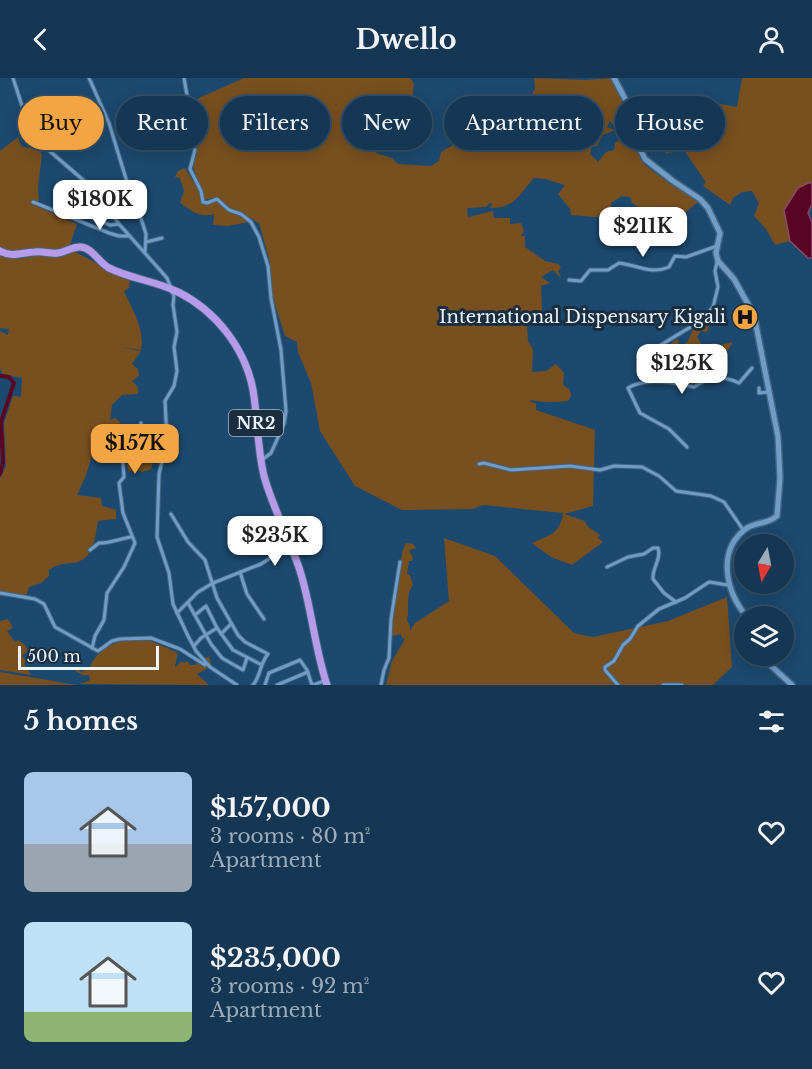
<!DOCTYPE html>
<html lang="en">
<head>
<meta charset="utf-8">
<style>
	:root { --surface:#153753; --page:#1e3f5a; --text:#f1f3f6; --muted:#9dacb8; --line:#34516a; --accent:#f3a443 }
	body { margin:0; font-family:"Libre Baskerville",serif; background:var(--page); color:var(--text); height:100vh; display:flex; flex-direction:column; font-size:22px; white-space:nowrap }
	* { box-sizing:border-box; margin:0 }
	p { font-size:20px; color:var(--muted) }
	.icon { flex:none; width:33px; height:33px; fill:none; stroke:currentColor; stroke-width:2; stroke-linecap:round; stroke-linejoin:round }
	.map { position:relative; height:607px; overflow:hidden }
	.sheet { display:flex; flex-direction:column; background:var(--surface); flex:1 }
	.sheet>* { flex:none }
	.top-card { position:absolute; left:18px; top:18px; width:777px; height:54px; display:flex; gap:12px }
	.needle { width:39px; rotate:190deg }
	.controls { position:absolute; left:734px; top:456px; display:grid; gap:12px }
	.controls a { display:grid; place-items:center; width:60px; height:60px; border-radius:50%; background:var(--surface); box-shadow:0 3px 15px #0003,0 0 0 2px var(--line); font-size:30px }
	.scale { position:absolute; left:18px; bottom:15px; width:141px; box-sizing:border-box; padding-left:6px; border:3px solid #eaf4fd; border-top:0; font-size:16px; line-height:21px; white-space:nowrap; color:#eaf4fd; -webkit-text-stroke:4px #1b2e40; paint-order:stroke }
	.price { position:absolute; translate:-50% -51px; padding:0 14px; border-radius:12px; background:#fff; color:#222; font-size:20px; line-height:39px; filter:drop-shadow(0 2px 3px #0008) }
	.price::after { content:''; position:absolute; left:50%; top:36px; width:18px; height:14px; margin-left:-9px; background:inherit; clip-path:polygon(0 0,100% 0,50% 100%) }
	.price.selected { background:var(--accent); color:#111 }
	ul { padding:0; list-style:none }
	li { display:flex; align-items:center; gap:18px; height:150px; padding:0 24px }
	li span { display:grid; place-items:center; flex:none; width:168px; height:120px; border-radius:9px; color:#555 }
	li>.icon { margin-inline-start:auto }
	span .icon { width:72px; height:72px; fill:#fffc; stroke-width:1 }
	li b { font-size:26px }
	h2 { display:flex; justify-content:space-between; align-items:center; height:72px; padding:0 24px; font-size:26px }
	.chip { padding:0 21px; border-radius:27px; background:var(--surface); box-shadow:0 3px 15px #0003,0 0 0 2px var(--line); font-size:21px; line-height:54px }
	.chip.selected { background:var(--accent); color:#111 }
	header { display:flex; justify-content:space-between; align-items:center; height:78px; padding:0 24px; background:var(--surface); font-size:27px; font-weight:800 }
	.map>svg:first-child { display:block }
	.green { fill:#785020 }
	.water { fill:#5a0424; stroke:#854c65; stroke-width:1.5 }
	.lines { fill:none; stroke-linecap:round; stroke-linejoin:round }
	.river { stroke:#5a0424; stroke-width:4 }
	.minor-casing { stroke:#426582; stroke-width:5 }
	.secondary-casing { stroke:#426582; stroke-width:8 }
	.trunk-casing { stroke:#426582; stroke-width:9 }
	.minor { stroke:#6f9dc8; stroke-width:3 }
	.secondary { stroke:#6f9dc8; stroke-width:5 }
	.trunk { stroke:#b69ce8; stroke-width:7 }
	.labels { text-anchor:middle; stroke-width:6; stroke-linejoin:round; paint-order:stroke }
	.shield { fill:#1b2e40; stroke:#acb9c4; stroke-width:1.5 }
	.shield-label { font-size:16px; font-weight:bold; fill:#eaf4fd }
	.poi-label { font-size:18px; fill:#eaf4fd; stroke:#1b2e40; text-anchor:end }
</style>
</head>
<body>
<header><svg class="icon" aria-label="back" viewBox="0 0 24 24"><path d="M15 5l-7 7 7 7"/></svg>Dwello<svg class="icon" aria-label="person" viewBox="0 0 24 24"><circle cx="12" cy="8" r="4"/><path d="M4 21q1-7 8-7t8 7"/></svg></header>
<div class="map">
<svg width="812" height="607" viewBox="0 0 812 607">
	<rect width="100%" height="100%" fill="#1c496f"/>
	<g class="green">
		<path d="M244,0H410L414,6L412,20L421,34L412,41L384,45L388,60L376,75L392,80L398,86L431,88L439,83L441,74L467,59L482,45L532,16L535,11L534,0L586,2L612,0L630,42L621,53L616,51L610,43L607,49L615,52L603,57L597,68L592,69L590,76L598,84L606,74L614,72L615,65L621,61L636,64C637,70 638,77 641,82C650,94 685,115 699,123L681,138L674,133L675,130L673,133L671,131L668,132L664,128L660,131L640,130L632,125L630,119L622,118L611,125L610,137L595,139L571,137L570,131L558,116L565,107L545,101L534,100C519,116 516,130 490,130L492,126L490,125L486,129L467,130L468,139L493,133L494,140H510V146L521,145L524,153L521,158H525V169L545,183L558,186L561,189L558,193L562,201L553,192L541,199L550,205L541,208L542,233L527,246L528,263L533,271L532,294L546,293L556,286L564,295L563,307L570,312L571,318L568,323C556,324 543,325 531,322L530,324L536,325V332L595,352L593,428L564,436L585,443L587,448L600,457L598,460L603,464L572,487L551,479L532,465C550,457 560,456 563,435L483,427L473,431L402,432L355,408L320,353L311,305L298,274L297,264L285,258L271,214L270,184L259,145L224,126L217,119L204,122L193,88L197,75L190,54V24Z"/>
		<path d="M742,0H812V105H808L784,132L790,163L775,167L766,151L754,138L759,125L752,113L742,114L733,120L730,127L703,108L706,104C700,96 687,75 682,71L666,76L660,64L671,59L668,56L658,60L651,51L644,53L633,31L644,25L650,36L667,33L666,23L670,22L676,37L695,33L698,22L737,29Z"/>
		<path d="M18,59L21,68L28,70L38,66L42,77L38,108L39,129L77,146L70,167C57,174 12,180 0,170V73Z"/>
		<path d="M185,90L199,113L202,125L205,127L218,123C227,134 238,136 249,144L228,148L213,147L214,136C199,140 192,133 180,125L184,113L180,100L175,99L178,93Z"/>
		<path d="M73,173C92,182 109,194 130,201L129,210L124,213C132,232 145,250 141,272L119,269L141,273L132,286L138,291L139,298L132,303L138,309V316L122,317L112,327L110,342L115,340L120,344L118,356L94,371L86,397L77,417L101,420L102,428L116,432V441L98,443C95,460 94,483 72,485C63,486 57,486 49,492V498L41,505L29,509L26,518L6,514L4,518H0V400L6,388L4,345L13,318L21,319L22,299L20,300L1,295L2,289L0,293V253L8,257L9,251L0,250V178L19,181L39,177L65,178Z"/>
		<path d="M705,240H712L707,254L701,253L697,259L703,269L714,265L720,267L733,264L726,275L711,277L718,287L707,297L693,296L694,299L701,300L697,307L680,305C673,294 653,298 643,298L645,285H655L666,282L663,273L676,261L679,263L678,266L682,268L688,263L694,249Z"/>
		<path d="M134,368L160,377L159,381L153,384L151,391L142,394L134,391L129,394C124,383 127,377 134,368Z"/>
		<path d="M444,460L495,478L574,555L593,559L668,543L727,519L732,589L713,607H386L392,583L405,561L402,560L401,556L392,558L391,547L393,539L395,538L393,537C394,527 398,517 398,508C399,498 401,472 406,465L413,466L416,470L409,472L413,480L412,483H409L407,496L410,497L413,507C405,517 410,530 407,542L410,548V553L415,545L449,523Z"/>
		<path d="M8,541L13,550L7,553L15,564L18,562L25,567L28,572L22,578L26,582L24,586L31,597L0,592V543Z"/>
		<path d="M135,561L151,563L178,575L175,588L176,589L181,583L184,585L187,583L191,587H195L209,578L212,588L197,596L209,607L81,606L90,602L89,597H82L73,591L75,589L81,594L89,591C97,571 114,563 135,561Z"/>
		<path d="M0,594L77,607H0Z"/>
	</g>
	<path class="water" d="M808,105H812V126L808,135L812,144V180H808L790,163L784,132L798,110Z"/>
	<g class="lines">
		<path class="river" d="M0,298L9,299L14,305L1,344L3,384L0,396"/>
		<defs>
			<g id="minor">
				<path d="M13,0L25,37L38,63L97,114L119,146L167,200L171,210"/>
				<path d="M89,0L109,45L127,104L136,125L146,156L145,174"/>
				<path d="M184,0L188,23L187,51L195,72L190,91L201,113L203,124L207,125L217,121L229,132L241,136L251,144L259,159L268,188L271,220L281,272L286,333L284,346L271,375L262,382"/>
				<path d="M33,124L109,155L119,158H130"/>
				<path d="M70,129L96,131L106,127"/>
				<path d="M79,134L110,147L119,146"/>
				<path d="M146,164L162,160"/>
				<path d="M569,202L581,203L590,192H608L619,185C637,187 651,197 669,189L675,178L686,179L717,168"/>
				<path d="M170,212L174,217L173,227L177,254L174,269L177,293L174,308L165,323L167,362L159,396L157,459L169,495L173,526L188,558L196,573L210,589L237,607"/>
				<path d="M651,273L702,242L713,229L718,209L715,193L717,184"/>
				<path d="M759,310V315L768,314"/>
				<path d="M687,369L669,351L640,335L628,310C645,299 675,305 694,309C709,299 722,297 739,305L752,290"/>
				<path d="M479,386L484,385L511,392L570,388L600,392L614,388L642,389L659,398L676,413L711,418L724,424L744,453"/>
				<path d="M171,436L188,464L205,482L217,520L238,557L245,564L268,576C259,587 261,598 253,607"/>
				<path d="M90,472L99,465C109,466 121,460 132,459"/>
				<path d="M607,489L628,479L644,476L653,470H658C662,480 652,490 653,501L664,515L676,524"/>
				<path d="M240,494L247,516L264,541"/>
				<path d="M0,515L35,521L44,526L55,549L98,573L112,563L120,561L151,560L180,571L205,587"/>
				<path d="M188,525L211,566L222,580L243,592L247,580"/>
				<path d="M177,535L198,514L213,505L261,486L289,468"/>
				<path d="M195,537L206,528L217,550L233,572L260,586"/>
				<path d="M221,556L231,546"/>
				<path d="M194,568L201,560L217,550"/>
				<path d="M92,570L95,558L104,542L107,515L124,489L135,465L123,435L119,405L124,399L122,373C132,363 144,362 141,345"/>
				<path d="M265,607L269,595L300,582L307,592L312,607"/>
				<path d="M277,607L308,594"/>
				<path d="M313,607L324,603"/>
				<path d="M381,607L384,592L389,580L391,541L400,484"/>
				<path d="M618,607L605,592V589L614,583L623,567L630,561L638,548L659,531L685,520L709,504L728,507"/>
				<path d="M663,607H682"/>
			</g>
			<g id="secondary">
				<path d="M614,0L640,49L641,73L645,81L673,103L700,121L708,130L720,155L716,175L718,183L734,201L754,237L778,359L780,400L777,438C768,446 757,444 747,450C716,472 726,513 746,538"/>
				<path d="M764,578L768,585L792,607"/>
			</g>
			<path id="trunk" d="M0,173C12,180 23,174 35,174C43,173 50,176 58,175C65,174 72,169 80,169C92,169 99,185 109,190C131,201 156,203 178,214C216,233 245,270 253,312C258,341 257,369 264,398C273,431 291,463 301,496C312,533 315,571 327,607"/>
		</defs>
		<use href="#minor" class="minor-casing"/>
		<use href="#secondary" class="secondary-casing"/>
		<use href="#trunk" class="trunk-casing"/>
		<use href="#minor" class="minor"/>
		<use href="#secondary" class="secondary"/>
		<use href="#trunk" class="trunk"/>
	</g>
	<defs>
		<symbol id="hospital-disc" viewBox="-11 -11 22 22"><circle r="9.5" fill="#f3a443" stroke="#1b2e40"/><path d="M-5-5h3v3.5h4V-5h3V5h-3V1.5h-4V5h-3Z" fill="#111"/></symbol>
	</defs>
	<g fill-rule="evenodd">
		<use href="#hospital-disc" x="730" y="224" width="30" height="30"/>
	</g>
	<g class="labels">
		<rect class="shield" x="229" y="332" width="54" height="26" rx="4.5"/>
		<g class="shield-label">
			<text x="256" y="351">NR2</text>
		</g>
		<g class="poi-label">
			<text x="726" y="245">International Dispensary Kigali</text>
		</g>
	</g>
</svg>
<div class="controls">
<a><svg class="needle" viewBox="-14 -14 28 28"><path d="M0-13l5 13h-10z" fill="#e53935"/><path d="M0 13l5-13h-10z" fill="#9dacb8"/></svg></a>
<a><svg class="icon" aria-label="layers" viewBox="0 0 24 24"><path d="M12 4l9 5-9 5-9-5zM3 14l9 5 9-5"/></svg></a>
</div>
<div class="scale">500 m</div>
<b class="price" style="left:100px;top:153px">$180K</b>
<b class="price" style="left:643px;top:180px">$211K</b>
<b class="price" style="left:682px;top:317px">$125K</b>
<b class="price selected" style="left:135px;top:397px">$157K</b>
<b class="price" style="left:275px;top:489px">$235K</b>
<div class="top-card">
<a class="chip selected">Buy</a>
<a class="chip">Rent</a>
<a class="chip">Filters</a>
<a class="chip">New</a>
<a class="chip">Apartment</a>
<a class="chip">House</a>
</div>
</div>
<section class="sheet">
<h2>5 homes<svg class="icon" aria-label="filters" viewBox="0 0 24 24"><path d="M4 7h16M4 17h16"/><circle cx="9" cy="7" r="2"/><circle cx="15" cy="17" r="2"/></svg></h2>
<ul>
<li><span style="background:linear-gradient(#a9c7e8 60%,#9aa5b1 0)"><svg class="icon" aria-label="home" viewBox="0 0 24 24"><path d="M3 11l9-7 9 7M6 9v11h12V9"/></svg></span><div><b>$157,000</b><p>3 rooms · 80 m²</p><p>Apartment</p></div><svg class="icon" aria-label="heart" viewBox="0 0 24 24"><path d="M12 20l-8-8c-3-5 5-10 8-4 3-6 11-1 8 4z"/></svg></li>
<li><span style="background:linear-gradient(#bfe0f5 75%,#8fb573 0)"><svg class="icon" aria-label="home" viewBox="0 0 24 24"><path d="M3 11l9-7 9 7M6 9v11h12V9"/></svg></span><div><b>$235,000</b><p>3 rooms · 92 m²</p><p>Apartment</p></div><svg class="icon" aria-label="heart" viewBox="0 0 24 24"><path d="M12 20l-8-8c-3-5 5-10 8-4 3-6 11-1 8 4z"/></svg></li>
</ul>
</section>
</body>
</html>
